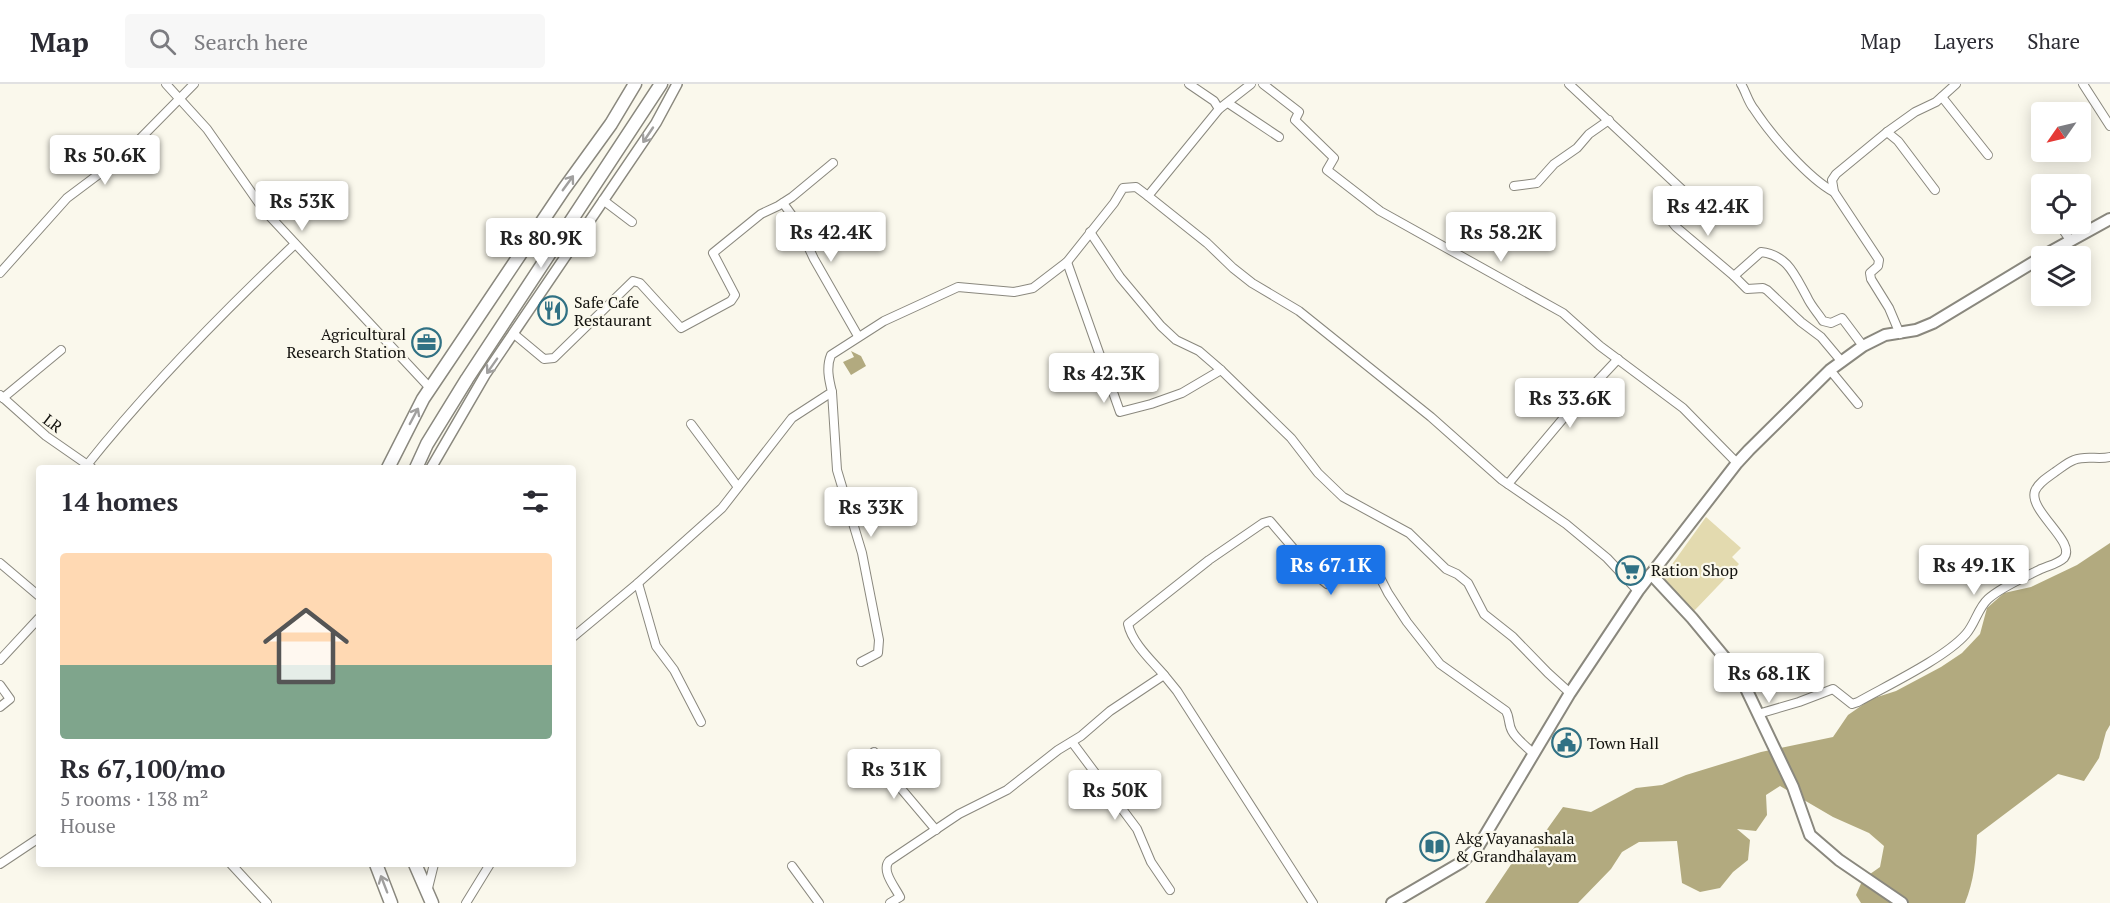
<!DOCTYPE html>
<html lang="en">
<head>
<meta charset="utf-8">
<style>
	:root { --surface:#fff; --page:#f7f7f7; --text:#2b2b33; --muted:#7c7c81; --line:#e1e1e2; --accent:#1a73e8 }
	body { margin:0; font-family:"PT Serif",serif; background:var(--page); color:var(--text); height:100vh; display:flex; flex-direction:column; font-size:22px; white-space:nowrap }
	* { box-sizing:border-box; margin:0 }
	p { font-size:20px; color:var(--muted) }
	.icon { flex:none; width:33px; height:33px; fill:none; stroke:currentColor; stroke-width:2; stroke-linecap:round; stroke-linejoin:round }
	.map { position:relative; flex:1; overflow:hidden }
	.sheet { position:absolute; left:36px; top:381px; width:540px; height:402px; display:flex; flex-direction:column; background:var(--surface); border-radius:6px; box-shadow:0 3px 15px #0003 }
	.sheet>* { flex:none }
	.needle { width:39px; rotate:236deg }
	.buttons { position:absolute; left:2031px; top:18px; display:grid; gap:12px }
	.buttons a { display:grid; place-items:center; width:60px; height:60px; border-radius:6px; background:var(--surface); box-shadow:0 3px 15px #0003; font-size:30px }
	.price { position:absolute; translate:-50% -51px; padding:0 14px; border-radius:6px; background:#fff; color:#222; font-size:20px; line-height:39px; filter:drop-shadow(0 2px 3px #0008) }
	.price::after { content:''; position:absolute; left:50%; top:36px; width:18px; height:14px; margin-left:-9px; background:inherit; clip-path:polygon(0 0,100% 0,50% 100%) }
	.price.selected { background:var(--accent); color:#fff }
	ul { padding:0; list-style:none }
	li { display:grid; align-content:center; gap:12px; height:318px; padding:0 24px }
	li span { display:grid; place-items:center; height:186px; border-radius:6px; color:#555 }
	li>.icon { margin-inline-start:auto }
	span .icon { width:108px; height:108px; fill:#fffc; stroke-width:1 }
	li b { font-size:26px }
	h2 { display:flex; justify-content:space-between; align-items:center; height:72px; padding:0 24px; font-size:26px }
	header { display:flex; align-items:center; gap:36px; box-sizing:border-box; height:84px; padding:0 30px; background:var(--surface); border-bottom:2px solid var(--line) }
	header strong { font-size:28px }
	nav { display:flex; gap:33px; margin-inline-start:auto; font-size:21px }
	.search { width:420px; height:54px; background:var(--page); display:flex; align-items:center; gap:15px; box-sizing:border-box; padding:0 21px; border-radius:6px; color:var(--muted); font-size:22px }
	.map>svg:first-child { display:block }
	.green { fill:#e3daaf }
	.water { fill:#b2aa7f }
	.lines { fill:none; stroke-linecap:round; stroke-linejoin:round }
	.minor-casing { stroke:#8a887e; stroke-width:10 }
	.tertiary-casing { stroke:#8a887e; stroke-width:12 }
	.secondary-casing { stroke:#8a887e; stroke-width:14 }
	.trunk-casing { stroke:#8a887e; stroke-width:15 }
	.minor { stroke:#fff; stroke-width:8 }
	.tertiary { stroke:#fff; stroke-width:9 }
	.secondary { stroke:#fff; stroke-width:10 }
	.trunk { stroke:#fff; stroke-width:12 }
	.oneway { stroke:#a1a09f }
	.labels { text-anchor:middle; stroke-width:4.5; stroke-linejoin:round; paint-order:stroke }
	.poi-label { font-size:16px; fill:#13120e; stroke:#faf8ec; text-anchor:start }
	.street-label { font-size:16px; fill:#13120e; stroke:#faf8ec }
</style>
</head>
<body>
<header>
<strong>Map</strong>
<div class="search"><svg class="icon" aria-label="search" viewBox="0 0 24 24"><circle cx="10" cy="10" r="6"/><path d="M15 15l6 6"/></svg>Search here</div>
<nav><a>Map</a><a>Layers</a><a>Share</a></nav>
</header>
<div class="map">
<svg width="2110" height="819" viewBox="0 0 2110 819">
	<rect width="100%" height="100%" fill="#faf8ec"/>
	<path class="green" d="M1706,433L1741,464L1732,473L1739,480L1694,527L1660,497Z"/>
	<g class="water">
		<path d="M851,267L861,272L866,282L851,291L843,278L854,273Z"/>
		<path d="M2110,459V641L2106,648L2099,674L2084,697L2058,690L1977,751C1976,775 1974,797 1965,819H1861L1856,811L1863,795L1880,783L1884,762L1869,749L1833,733L1780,702L1766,711L1767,731L1756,747L1737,745L1750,756L1748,776L1733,788L1720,804L1700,808L1682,799L1677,757L1639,758L1622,768L1611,785L1578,819H1485L1512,779L1533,765L1563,723L1591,728L1636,704L1662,701L1686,691L1761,668L1833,653L1848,631L1871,615L1896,607L1941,583L1962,569L1980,550L1987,524L2004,509L2031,503L2077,481Z"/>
	</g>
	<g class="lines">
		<defs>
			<g id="minor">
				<path d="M166,0L207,45L263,125L430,304"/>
				<path d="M1189,0L1214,17L1219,25"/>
				<path d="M1263,0L1299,28L1295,36L1334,74L1327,86L1380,127L1563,229L1600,262L1683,324L1737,379"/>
				<path d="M1569,0L1691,114L1674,132L1672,138L1676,143L1734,192L1761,168C1788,171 1795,192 1807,213C1811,222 1818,229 1823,237L1831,239L1842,234L1863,262"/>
				<path d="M1741,0C1746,8 1748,18 1754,25C1771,51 1808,94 1834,108"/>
				<path d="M2083,0L2110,42"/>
				<path d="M1942,13L1988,71"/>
				<path d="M1228,19L1279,53"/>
				<path d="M1887,48L1898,57L1935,106"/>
				<path d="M1514,102L1537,99L1554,80L1577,64L1589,50L1609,36"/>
				<path d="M2037,104L2042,111"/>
				<path d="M1148,112L1207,159L1233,184L1252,199L1299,227L1431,333L1502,396L1566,440L1607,474L1638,507"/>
				<path d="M603,116L632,138"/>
				<path d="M783,119L796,137L814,175L858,252"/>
				<path d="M2059,140L2070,156"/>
				<path d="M1090,148L1120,193L1161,242L1176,256L1199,267L1221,286L1291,354L1318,389L1343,413L1409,449L1446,485L1457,490L1468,499L1484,530L1513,553L1548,589L1570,609"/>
				<path d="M1067,178L1120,328L1151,320L1182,309L1221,286"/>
				<path d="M0,189L67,114L123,72L194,0"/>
				<path d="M1734,192L1747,205L1763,204L1767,206L1801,238L1821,253L1842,278"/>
				<path d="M514,250L544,275L554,274L633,197L640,199L681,244L731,217L735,211L713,169L761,130L778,122L792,113L833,79"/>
				<path d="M1900,250L1889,224L1871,195L1870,189L1878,182L1879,176L1834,108L1832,96L1836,90L1887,48L1915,28L1936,18L1956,0"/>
				<path d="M1830,286L1858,320"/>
				<path d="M832,308L837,386L862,469L879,556L878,569L861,578"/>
				<path d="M0,311L46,352L92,384"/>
				<path d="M3,314L61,266"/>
				<path d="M691,340L738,403"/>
				<path d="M87,381C150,302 222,229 295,160"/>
				<path d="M1508,400L1572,324L1618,275"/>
				<path d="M0,479L39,512"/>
				<path d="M638,499L656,562L674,586L701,638"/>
				<path d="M573,553L638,499L722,424L792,334L832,308C829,296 826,283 831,271L884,237L958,203L1014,208L1033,204L1067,178L1114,119L1123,104L1136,103L1148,112L1219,25L1251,0"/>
				<path d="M0,576L39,534"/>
				<path d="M1164,591C1152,577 1132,559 1128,540L1209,476L1263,439L1270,437L1317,492L1327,500L1368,470L1388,509L1407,538L1440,580L1506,627C1510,634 1508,640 1512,647C1516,655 1527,663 1534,670"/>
				<path d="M0,601L10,615L0,623"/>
				<path d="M1758,630L1799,618L1833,605L1852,620L1858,618C1888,601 1945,574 1966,550C1975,540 1978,524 1988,515C2001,503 2023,494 2039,486C2047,482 2058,480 2064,474C2077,458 2028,427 2035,407C2038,399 2048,393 2055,388C2061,384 2068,378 2074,376C2086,371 2098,376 2110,373"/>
				<path d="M1072,658L1137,745L1151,778L1170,806"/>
				<path d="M874,668L887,688L936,746"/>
				<path d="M0,780L39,754"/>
				<path d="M231,780L267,819"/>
				<path d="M792,782L819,819"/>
				<path d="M427,808L434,780"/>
				<path d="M466,819L490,780"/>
				<path d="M890,819L900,813C895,803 881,787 889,777L959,730L1007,706L1058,666L1081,652L1110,627L1164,591L1177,607L1313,819"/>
			</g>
			<path id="tertiary" d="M431,384L485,291L656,39L677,0"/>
			<g id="secondary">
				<path d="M2043,172L2110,135"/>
				<path d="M1651,490L1692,534L1740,592L1793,703L1810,751L1839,776L1902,819"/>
				<path d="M1392,819L1462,778L1478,763L1570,609L1638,507L1737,379L1749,366L1830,286L1863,262L1885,251L1916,246L1933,239L2042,173"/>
			</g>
			<g id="trunk">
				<path d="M388,384L423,315L564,105L611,40L635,0"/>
				<path d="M416,384L427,360L467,295L661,0"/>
				<path d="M376,780L391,819"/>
				<path d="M415,780L432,819"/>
			</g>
		</defs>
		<use href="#minor" class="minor-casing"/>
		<use href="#tertiary" class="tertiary-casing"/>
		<use href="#secondary" class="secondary-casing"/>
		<use href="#trunk" class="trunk-casing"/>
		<use href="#minor" class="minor"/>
		<use href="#tertiary" class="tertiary"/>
		<use href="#secondary" class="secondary"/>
		<use href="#trunk" class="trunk"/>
	</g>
	<defs><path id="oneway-shaft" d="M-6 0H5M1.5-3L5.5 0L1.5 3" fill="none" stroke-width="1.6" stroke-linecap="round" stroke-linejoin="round" transform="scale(1.5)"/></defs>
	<g class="oneway">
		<use href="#oneway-shaft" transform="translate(648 51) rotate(124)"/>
		<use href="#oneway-shaft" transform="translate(568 99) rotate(-54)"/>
		<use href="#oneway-shaft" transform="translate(492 282) rotate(125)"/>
		<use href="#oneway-shaft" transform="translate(414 332) rotate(-62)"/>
		<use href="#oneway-shaft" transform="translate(384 800) rotate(-111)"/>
	</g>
	<defs>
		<symbol id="restaurant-ring" viewBox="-11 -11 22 22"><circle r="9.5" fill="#faf8ec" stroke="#307184" stroke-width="1.5"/><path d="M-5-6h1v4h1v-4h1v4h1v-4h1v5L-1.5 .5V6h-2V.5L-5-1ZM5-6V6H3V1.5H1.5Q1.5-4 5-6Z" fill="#307184"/></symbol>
		<symbol id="office-ring" viewBox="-11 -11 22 22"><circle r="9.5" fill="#faf8ec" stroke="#307184" stroke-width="1.5"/><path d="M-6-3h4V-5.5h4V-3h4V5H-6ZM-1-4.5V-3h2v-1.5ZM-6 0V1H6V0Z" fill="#307184"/></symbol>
		<symbol id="supermarket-ring" viewBox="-11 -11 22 22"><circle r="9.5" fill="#faf8ec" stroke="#307184" stroke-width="1.5"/><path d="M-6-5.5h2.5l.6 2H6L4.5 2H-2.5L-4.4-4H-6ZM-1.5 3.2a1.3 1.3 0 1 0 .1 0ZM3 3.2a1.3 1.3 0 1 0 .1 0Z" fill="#307184"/></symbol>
		<symbol id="civic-ring" viewBox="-11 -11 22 22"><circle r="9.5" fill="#faf8ec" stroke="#307184" stroke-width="1.5"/><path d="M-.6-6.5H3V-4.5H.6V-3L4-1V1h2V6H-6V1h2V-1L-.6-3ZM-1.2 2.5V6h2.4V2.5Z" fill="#307184"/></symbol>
		<symbol id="library-ring" viewBox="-11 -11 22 22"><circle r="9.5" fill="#faf8ec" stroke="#307184" stroke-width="1.5"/><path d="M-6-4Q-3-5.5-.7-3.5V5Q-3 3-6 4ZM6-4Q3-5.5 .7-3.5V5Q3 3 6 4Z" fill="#307184"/></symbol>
	</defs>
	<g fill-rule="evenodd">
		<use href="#restaurant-ring" x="536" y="210" width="33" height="33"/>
		<use href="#office-ring" x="410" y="242" width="33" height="33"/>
		<use href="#supermarket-ring" x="1614" y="470" width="33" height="33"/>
		<use href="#civic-ring" x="1550" y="642" width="33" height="33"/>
		<use href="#library-ring" x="1418" y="746" width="33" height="33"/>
	</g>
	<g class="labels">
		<g class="poi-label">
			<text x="574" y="224">Safe Cafe<tspan x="574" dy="18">Restaurant</tspan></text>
			<text x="406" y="256" text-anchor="end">Agricultural<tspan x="406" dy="18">Research Station</tspan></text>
			<text x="1651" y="492">Ration Shop</text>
			<text x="1587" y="665">Town Hall</text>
			<text x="1455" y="760">Akg Vayanashala<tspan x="1455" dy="18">&amp; Grandhalayam</tspan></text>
		</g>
		<g class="street-label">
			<text transform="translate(53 339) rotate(38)" y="6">LR</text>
		</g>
	</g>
</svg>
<div class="buttons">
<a><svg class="needle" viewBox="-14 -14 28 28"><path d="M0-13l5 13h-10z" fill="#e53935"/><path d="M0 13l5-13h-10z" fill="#7c7c81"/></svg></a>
<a><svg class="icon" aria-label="locate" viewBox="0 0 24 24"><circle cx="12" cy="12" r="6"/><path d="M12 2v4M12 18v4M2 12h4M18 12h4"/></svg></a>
<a><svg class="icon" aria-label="layers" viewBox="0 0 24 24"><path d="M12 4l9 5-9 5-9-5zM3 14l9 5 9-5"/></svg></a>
</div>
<b class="price" style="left:105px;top:102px">Rs 50.6K</b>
<b class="price" style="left:302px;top:148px">Rs 53K</b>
<b class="price" style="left:1708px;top:153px">Rs 42.4K</b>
<b class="price" style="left:831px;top:179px">Rs 42.4K</b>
<b class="price" style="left:1501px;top:179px">Rs 58.2K</b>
<b class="price" style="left:541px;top:185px">Rs 80.9K</b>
<b class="price" style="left:1104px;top:320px">Rs 42.3K</b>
<b class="price" style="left:1570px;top:345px">Rs 33.6K</b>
<b class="price" style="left:871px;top:454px">Rs 33K</b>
<b class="price selected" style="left:1331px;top:512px">Rs 67.1K</b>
<b class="price" style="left:1974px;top:512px">Rs 49.1K</b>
<b class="price" style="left:1769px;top:620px">Rs 68.1K</b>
<b class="price" style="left:894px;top:716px">Rs 31K</b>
<b class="price" style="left:1115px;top:737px">Rs 50K</b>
<section class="sheet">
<h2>14 homes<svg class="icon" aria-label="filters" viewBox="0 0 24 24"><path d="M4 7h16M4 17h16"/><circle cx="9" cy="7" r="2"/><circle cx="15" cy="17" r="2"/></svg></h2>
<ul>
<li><span style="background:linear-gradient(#ffd9b3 60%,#7fa58c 0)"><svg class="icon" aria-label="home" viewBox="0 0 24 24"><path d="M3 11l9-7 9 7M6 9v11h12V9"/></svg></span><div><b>Rs 67,100/mo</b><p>5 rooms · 138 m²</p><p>House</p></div></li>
</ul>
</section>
</div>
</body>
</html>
